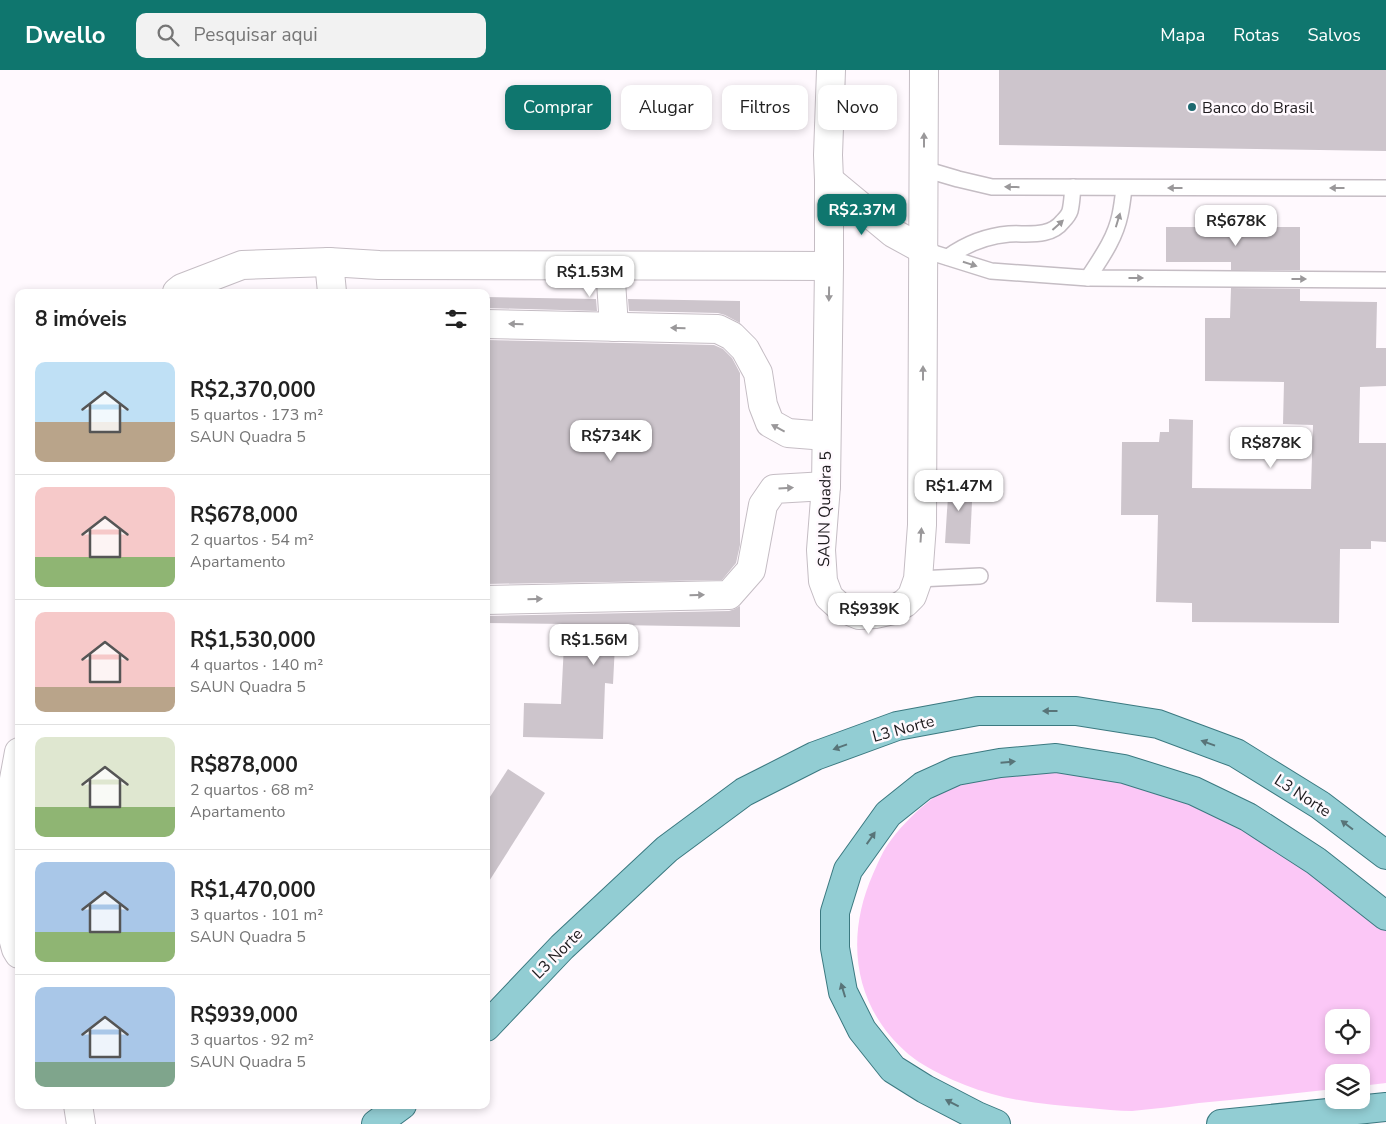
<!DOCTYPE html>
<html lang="pt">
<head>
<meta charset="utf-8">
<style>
	:root { --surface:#fff; --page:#f2f2f2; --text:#222; --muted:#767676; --line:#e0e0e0; --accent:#0f766e }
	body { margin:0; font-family:"Nunito Sans",sans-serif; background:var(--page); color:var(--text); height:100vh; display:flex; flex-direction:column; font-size:19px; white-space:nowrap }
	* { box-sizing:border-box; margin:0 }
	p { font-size:16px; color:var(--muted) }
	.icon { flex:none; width:28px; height:28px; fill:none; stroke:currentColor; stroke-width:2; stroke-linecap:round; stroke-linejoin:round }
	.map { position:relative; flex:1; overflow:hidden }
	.details { position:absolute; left:15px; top:219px; width:475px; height:820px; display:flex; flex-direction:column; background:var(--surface); border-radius:10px; box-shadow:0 2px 8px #0003 }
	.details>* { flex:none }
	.guide { position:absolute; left:505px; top:15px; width:475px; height:45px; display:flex; gap:10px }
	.controls { position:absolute; left:1325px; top:939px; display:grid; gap:10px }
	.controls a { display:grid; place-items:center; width:45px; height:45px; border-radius:10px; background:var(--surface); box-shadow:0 2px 8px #0003; font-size:25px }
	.price { position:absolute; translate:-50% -42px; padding:0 11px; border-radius:10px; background:#fff; color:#222; font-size:16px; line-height:32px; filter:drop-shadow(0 1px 2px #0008) }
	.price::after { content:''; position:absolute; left:50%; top:30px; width:15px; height:11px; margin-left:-8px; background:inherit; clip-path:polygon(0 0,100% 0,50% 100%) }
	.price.current { background:var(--accent); color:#fff }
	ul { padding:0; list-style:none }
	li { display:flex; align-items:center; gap:15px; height:125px; padding:0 20px }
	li+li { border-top:1px solid var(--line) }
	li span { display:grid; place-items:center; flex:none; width:140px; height:100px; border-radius:10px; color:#555 }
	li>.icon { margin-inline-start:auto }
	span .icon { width:60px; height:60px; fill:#fffc; stroke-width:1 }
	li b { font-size:21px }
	h2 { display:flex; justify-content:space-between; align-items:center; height:60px; padding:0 20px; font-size:21px }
	.tag { padding:0 18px; border-radius:10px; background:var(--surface); box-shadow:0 2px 8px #0003; font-size:18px; line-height:45px }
	.tag.current { background:var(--accent); color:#fff }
	header { display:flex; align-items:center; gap:30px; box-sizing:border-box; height:70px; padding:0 25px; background:var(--accent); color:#fff }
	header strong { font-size:24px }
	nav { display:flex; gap:28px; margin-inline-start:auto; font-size:18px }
	.search { width:350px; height:45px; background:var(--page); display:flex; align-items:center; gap:12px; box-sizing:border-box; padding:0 18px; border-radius:10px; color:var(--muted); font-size:19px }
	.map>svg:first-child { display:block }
	.green { fill:#fbc7f6; fill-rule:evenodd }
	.building { fill:#cdc5cc }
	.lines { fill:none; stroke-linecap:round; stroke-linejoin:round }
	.service-casing { stroke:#c5bdc4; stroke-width:18 }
	.minor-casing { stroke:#c5bdc4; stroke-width:30 }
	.tertiary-casing { stroke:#c5bdc4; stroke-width:30 }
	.primary-casing { stroke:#3b7980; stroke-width:30 }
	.service { stroke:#fff; stroke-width:15 }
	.minor { stroke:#fff; stroke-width:28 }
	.tertiary { stroke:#fff; stroke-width:28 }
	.primary { stroke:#92cdd3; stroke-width:28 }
	.oneway { fill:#9a989a }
	.oneway2 { fill:#587478 }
	.poi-dot { fill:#1d6970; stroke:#fff9fe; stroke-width:2 }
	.labels { text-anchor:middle; stroke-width:5; stroke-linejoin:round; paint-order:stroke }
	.poi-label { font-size:16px; fill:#1e1b1e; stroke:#fff9fe; text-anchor:start }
	.street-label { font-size:16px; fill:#1e1b1e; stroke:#fff9fe }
</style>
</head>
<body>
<header>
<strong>Dwello</strong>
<div class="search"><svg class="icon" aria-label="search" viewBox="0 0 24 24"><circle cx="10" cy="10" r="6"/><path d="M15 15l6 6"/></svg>Pesquisar aqui</div>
<nav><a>Mapa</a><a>Rotas</a><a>Salvos</a></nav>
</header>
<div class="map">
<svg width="1386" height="1054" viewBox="0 0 1386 1054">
	<rect width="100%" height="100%" fill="#fff9fe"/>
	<path class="green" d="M1038,699L1079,701L1210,735L1386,852V1013L1361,1016V1002H1334V1019C1289,1024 1244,1029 1199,1033C1177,1036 1154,1039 1132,1041C1118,1041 1103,1039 1089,1038C1048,1035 1004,1031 965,1015C947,1008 920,995 906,982C853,935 845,867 873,804C878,793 883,780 891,770C902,755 920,737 936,726C964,707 1006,704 1038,699ZM1334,948H1361V975H1334Z"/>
	<g class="building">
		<path d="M999,0H1386V81L999,75Z"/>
		<path d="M1166,157H1300V200H1231V192H1166Z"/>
		<path d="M1231,218L1300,219V231L1377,232L1376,278H1386V316L1360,317L1359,373H1386V472L1371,471V479H1340L1339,553L1192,552V533L1156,532L1158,445H1121L1122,372H1159L1160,362H1169V349L1193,350L1192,418L1311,419L1313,355L1283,354L1284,312L1205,311V248H1230Z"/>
		<path d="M486,227L596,229L597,241L486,238Z"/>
		<path d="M628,229L740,231V253L725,245L718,243L629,241Z"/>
		<path d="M486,270L714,275L723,279L732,288L740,303V475L736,493L722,510L486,514Z"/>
		<path d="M949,410H973L970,474L945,473Z"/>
		<path d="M740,536V557L616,555L613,614L605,613L603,669L523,667L524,633L561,634L565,554L486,553V546L729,541L735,539Z"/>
		<path d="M508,699L545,723L486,816V733Z"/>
	</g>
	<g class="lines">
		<defs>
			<g id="service">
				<path d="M924,99L958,109L992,117L1386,118"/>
				<path d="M924,180L991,201L1088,208L1386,210"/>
				<path d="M948,187C966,174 986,166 1009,164C1028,163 1050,168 1063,151C1066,148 1069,144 1070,141C1072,133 1072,125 1073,117"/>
				<path d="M1088,208C1101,188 1115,169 1120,145C1122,136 1123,127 1124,118"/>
				<path d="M918,509L980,506"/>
			</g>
			<g id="minor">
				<path d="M329,192L332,222"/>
				<path d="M610,196L614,257"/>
				<path d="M177,222L182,218L242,195L329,192L379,195L829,196"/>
				<path d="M486,254L718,259L732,266L745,279L758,303L763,335L770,353L788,363L826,366"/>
				<path d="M486,530L729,525L751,500L763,435L774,419L826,416"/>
				<path d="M19,682L10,731L1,822L16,879L19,884"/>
				<path d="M78,1035L81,1054"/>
			</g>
			<g id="tertiary">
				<path d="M831,0L828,85L829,110V196L826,416L821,480L823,511L829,527L840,537L859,545L875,544L893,540L905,533L912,526L918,509L922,455L924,0"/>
				<path d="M829,110L893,163L924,180"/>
			</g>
			<g id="primary">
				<path d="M486,957L562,877L667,779L744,722L815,686L897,656L978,641H1076L1158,654L1236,683L1320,735L1386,785"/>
				<path d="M376,1054L402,1035"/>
				<path d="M996,1054L977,1046L925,1019L893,999L862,960L843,922L835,878V842L848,800L888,744L923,716L956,701L1000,693L1056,688L1124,699L1194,721L1248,747L1316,791L1386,846"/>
				<path d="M1221,1054L1386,1037"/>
			</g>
		</defs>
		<use href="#service" class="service-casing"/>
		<use href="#minor" class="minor-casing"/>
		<use href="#tertiary" class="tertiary-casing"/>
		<use href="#primary" class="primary-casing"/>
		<use href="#service" class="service"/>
		<use href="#minor" class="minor"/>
		<use href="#tertiary" class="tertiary"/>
		<use href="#primary" class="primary"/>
	</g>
	<defs><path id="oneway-solid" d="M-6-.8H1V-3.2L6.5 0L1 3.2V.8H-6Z" transform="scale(1.25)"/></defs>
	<g class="oneway">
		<use href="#oneway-solid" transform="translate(924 70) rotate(-90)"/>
		<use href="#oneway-solid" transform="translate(1012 117) rotate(-179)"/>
		<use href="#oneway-solid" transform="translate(1175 118) rotate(-180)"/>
		<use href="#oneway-solid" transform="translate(1337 118) rotate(-180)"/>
		<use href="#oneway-solid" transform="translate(1118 150) rotate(-73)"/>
		<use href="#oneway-solid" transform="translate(1058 155) rotate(-42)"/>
		<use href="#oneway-solid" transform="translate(970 194) rotate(18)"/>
		<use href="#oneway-solid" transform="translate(1136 208)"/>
		<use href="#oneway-solid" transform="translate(1299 209)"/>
		<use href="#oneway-solid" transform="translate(829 224) rotate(91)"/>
		<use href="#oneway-solid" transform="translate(516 254) rotate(-179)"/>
		<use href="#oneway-solid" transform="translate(678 258) rotate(-179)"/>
		<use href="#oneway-solid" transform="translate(923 303) rotate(-90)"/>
		<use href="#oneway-solid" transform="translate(778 358) rotate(-152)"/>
		<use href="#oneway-solid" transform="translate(786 418) rotate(-3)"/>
		<use href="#oneway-solid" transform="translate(921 465) rotate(-86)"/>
		<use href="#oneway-solid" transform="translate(697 525) rotate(-1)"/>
		<use href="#oneway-solid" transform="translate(535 529) rotate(-1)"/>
	</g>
	<g class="oneway2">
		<use href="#oneway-solid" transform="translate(1050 641) rotate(-180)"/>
		<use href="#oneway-solid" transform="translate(1208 673) rotate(-160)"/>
		<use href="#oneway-solid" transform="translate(840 677) rotate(160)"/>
		<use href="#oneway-solid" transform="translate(1008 692) rotate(-5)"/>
		<use href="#oneway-solid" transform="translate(1347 755) rotate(-143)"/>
		<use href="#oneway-solid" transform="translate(871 768) rotate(-55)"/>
		<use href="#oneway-solid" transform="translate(843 920) rotate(-107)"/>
		<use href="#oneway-solid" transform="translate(952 1033) rotate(-153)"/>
	</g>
	<circle class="poi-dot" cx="1192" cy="37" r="5"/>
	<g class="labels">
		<g class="poi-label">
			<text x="1202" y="43">Banco do Brasil</text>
		</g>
		<g class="street-label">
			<text transform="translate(824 439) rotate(-89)" y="6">SAUN Quadra 5</text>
			<text transform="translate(903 658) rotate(-15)" y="6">L3 Norte</text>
			<text transform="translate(1303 725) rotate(33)" y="6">L3 Norte</text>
			<text transform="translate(557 883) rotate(-45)" y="6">L3 Norte</text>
		</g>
	</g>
</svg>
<div class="controls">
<a><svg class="icon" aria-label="locate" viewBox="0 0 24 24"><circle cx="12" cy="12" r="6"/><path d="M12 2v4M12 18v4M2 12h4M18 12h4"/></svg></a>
<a><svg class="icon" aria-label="layers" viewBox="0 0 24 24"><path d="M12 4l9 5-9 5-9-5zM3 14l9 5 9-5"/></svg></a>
</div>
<b class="price current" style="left:862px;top:166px">R$2.37M</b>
<b class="price" style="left:1236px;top:177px">R$678K</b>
<b class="price" style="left:590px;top:228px">R$1.53M</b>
<b class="price" style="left:611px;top:392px">R$734K</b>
<b class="price" style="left:1271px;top:399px">R$878K</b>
<b class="price" style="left:959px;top:442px">R$1.47M</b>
<b class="price" style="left:869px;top:565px">R$939K</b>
<b class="price" style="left:594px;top:596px">R$1.56M</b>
<div class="guide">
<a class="tag current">Comprar</a>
<a class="tag">Alugar</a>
<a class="tag">Filtros</a>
<a class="tag">Novo</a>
</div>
<section class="details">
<h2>8 imóveis<svg class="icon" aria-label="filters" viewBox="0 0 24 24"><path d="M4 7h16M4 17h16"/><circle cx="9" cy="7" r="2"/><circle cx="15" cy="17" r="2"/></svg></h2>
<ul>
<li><span style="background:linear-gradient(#bfe0f5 60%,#b9a48a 0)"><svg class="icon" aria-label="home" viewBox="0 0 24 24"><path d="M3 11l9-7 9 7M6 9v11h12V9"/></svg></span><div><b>R$2,370,000</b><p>5 quartos · 173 m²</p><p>SAUN Quadra 5</p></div></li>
<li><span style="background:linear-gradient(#f6c9c9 70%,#8fb573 0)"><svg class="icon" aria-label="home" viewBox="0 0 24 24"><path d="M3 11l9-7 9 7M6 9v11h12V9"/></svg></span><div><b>R$678,000</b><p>2 quartos · 54 m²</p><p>Apartamento</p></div></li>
<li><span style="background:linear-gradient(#f6c9c9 75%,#b9a48a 0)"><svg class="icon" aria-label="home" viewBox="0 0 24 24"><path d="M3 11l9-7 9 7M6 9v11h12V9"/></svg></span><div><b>R$1,530,000</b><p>4 quartos · 140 m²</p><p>SAUN Quadra 5</p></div></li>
<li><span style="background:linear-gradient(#dfe7d0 70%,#8fb573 0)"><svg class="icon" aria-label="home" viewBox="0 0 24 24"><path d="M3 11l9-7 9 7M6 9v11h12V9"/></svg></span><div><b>R$878,000</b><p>2 quartos · 68 m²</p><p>Apartamento</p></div></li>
<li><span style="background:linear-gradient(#a9c7e8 70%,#8fb573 0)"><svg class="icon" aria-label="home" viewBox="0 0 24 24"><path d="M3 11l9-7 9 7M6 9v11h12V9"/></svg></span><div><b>R$1,470,000</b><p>3 quartos · 101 m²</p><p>SAUN Quadra 5</p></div></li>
<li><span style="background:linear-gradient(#a9c7e8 75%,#7fa58c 0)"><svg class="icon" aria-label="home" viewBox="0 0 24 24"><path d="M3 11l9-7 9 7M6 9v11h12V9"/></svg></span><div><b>R$939,000</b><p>3 quartos · 92 m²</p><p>SAUN Quadra 5</p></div></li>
</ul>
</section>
</div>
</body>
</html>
